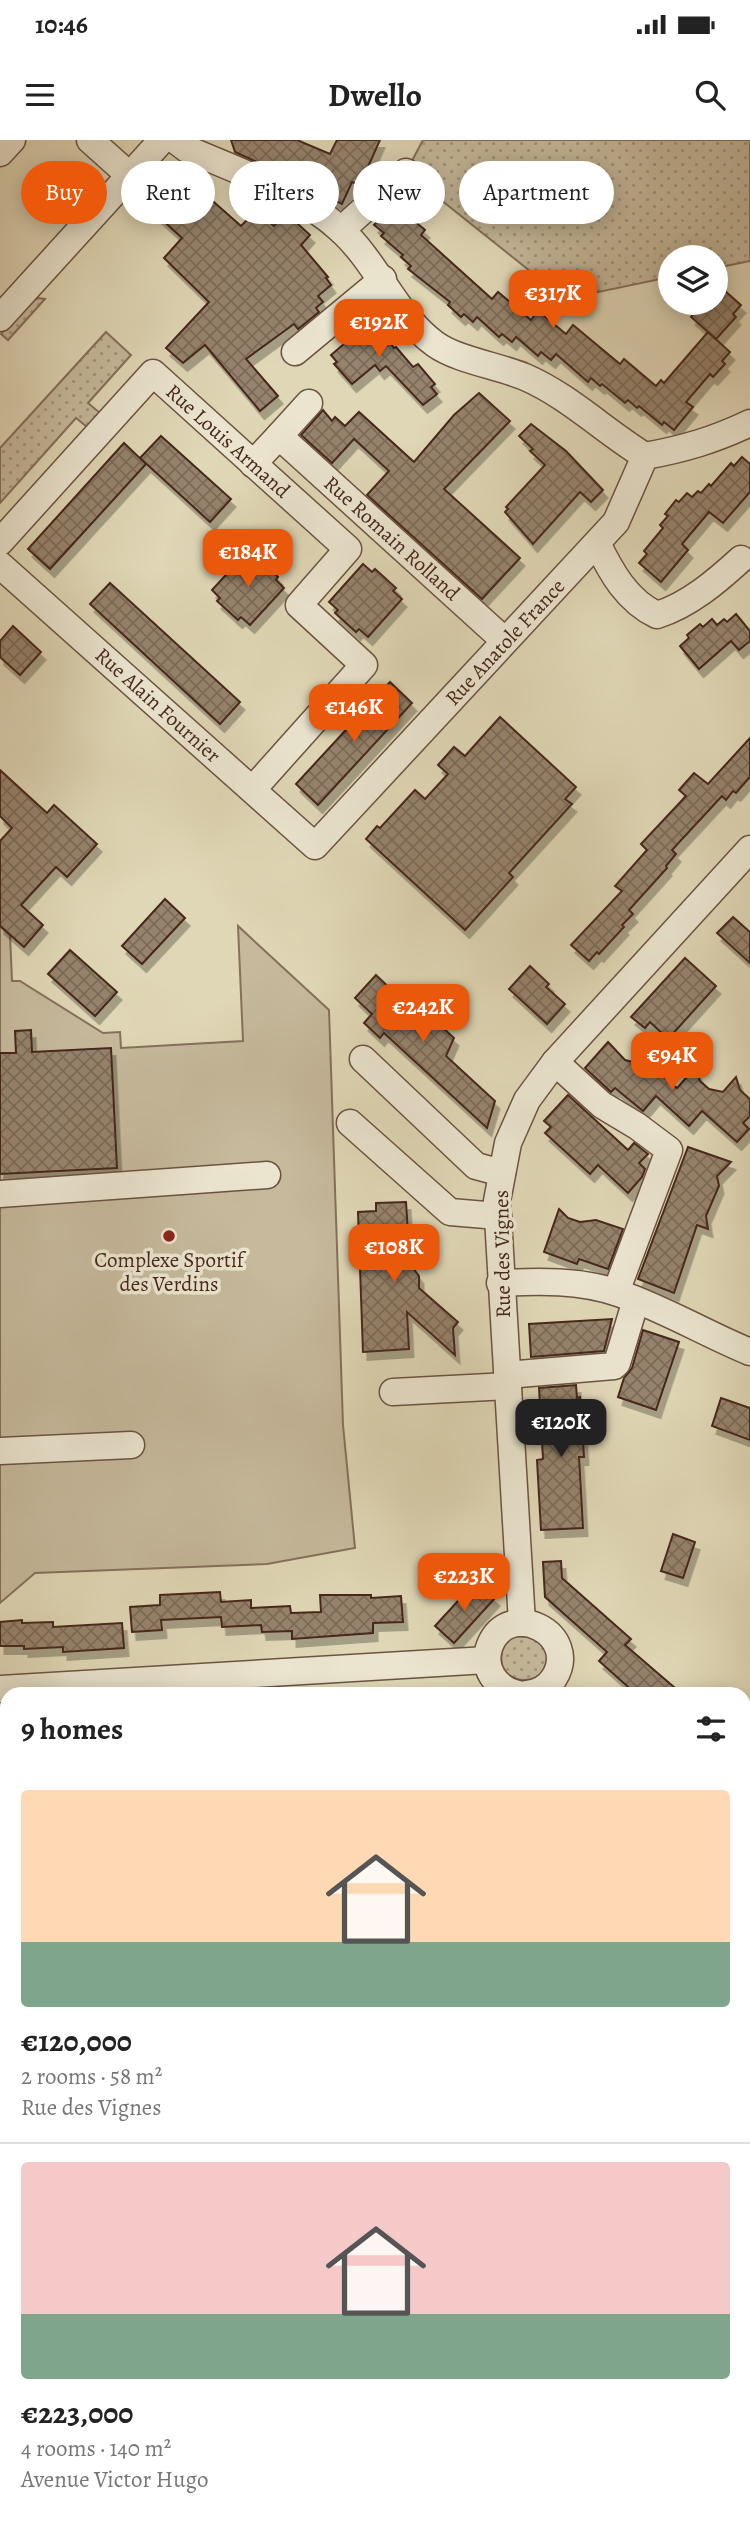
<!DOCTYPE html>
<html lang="en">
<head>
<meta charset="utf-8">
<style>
	:root { --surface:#fff; --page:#f6f6f6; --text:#222; --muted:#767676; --line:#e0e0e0; --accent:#ea580c }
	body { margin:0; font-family:Alegreya,serif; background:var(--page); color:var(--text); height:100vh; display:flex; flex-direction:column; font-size:26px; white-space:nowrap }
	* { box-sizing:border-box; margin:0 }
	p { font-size:23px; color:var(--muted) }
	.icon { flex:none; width:38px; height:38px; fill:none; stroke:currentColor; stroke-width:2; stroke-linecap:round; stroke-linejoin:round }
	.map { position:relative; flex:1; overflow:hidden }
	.side { position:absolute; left:0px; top:1547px; width:751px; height:840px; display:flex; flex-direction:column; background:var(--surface); border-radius:21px 21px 0 0; box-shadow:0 4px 18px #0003 }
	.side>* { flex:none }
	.hud { position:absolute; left:21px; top:21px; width:709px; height:63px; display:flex; gap:14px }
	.fabs { position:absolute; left:658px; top:105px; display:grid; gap:14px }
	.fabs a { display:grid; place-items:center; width:70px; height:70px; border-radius:50%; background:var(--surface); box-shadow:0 4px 18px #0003; font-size:35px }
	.price { position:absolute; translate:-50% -60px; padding:0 16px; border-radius:14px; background:var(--accent); color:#fff; font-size:23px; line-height:46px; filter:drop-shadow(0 2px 4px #0008) }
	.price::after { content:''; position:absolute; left:50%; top:42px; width:21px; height:16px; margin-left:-10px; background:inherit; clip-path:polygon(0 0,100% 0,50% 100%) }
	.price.on { background:#222; color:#fff }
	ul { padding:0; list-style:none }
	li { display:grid; align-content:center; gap:14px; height:371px; padding:0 21px }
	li+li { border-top:2px solid var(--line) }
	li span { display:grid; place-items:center; height:217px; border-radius:7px; color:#555 }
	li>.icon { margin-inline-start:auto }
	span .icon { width:126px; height:126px; fill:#fffc; stroke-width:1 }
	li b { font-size:30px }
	h2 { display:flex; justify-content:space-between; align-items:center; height:84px; padding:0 21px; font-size:30px }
	.chip { padding:0 24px; border-radius:32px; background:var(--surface); box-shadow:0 4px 18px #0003; font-size:24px; line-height:63px }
	.chip.on { background:var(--accent); color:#fff }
	.status { display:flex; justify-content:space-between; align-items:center; height:49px; padding:0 35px; background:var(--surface); direction:ltr }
	.status svg { height:19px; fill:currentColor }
	header { display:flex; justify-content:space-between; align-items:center; height:91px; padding:0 21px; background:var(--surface); font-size:32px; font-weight:600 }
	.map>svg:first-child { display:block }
	.grass { fill:url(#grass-dots); stroke:#86705c; stroke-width:2 }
	.garden { fill:#c6b99c; stroke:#86705c; stroke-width:2 }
	.building { fill:url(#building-cross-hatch); stroke:#46271b; stroke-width:2; filter:url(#shadow) }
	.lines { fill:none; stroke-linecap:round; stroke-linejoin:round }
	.minor-casing { stroke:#6c5342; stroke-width:29 }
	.minor { stroke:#ebe5d0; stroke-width:26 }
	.poi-dot { fill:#8f2418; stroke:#ebe5d0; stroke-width:2.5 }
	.labels { text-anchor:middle; stroke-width:7; stroke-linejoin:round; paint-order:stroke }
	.street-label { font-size:21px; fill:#46271b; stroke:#ebe5d0 }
	.poi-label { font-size:21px; fill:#46271b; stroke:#ebe5d0 }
</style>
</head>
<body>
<div class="status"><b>10:46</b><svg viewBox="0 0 49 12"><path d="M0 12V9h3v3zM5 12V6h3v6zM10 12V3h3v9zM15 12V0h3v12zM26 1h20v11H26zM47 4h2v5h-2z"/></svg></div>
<header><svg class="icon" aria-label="menu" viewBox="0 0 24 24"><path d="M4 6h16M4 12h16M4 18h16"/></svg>Dwello<svg class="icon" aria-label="search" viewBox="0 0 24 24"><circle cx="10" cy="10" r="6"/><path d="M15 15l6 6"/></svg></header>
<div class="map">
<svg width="750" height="2387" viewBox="0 0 750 2387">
	<defs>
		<pattern id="grass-dots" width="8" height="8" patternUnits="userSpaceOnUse" patternTransform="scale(1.75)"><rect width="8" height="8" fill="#c6b99c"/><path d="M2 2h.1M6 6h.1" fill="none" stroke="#a3967e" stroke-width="1.8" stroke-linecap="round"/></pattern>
		<pattern id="building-cross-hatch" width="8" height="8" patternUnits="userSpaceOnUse" patternTransform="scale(1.75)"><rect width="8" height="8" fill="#96836c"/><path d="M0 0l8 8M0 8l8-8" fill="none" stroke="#7c6b58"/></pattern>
		<filter id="shadow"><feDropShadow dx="4.5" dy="8" stdDeviation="0" flood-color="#0004"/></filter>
	</defs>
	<rect width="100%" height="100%" fill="#e0d7b6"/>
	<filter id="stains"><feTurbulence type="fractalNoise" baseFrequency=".00286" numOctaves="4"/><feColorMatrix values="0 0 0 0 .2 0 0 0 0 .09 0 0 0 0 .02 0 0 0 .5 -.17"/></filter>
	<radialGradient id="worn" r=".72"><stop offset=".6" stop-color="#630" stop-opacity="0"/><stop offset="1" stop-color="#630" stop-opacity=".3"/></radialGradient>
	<g class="grass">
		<path d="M423,0H750V121L716,128V117H670V137L565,159L406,32Z"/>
		<path d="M38,158L45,159L8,200L1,194L32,161Z"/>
		<path d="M106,192L131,215L88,263L100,273L87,287L76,278L0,363V308Z"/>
		<path d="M527,1493L546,1507C546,1512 548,1519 547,1523C541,1551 485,1545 506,1500Z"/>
	</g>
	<path class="garden" d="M0,786L10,795L12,841H20L103,893L120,892L121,908L243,901L238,786L329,870L343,1285L355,1408L267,1424L35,1433L0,1463Z"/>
	<g class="building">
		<path d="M231,0H297L330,14L337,0H380L360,45L352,42L342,64L317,52L312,41L287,30L281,33L235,12Z"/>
		<path d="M190,41L241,86L249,78L264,77L274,86L286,73L310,95L301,105L328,137L326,138L331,145L318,156L323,162L316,168L319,172L298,189L294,184L246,219L278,256L260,271L205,205L183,223L166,208L209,162L164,118L182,98L148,67L147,61L142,55L153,44L156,46L169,44L179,53Z"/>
		<path d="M394,64L425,90L421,95L492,159L498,152L531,180L538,171L566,194L573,185L620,224L624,219L656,246L661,240L664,243L708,192L730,212L722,221L725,224L713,237L710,234L686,262L693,267L674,290L664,282L662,285L639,266L637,268L628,260L625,263L602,244L600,246L591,238L588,242L556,214L551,220L541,212L538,216L516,197L512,202L502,194L499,197L477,177L473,182L464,174L461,177L448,165L450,162L408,129L411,126L401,117L403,115L381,96L384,93L374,85Z"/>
		<path d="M716,143L741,165L733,174L736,177L716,199L691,177L703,163H716Z"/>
		<path d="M366,174L394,208L396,207L413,227L418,224L435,244L431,247L437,254L423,265L386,226L380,231L375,225L352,244L334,224L337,222L331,215L344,204L339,198Z"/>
		<path d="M479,253L510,281L444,349L520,418L482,459L367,355L389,331L354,299L332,323L301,295L323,270L332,281L335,277L345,286L359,272L414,322L454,275Z"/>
		<path d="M531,284L566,311L603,350L591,362L580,352L533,404L505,372L508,369L506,367L545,325L530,311L533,309L519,296Z"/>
		<path d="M161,296L231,359L210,382L140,318Z"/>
		<path d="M124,303L146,324L50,429L28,409Z"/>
		<path d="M742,317L750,324V352L723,383L709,372L682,404L688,410L661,442L639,423L647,414L644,411L663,388L660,385L668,376L665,374L676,360L679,362L687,353L692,357L698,351L701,353L709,344L711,346L731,323L734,326Z"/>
		<path d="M246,413L255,420L257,417L278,437L276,440L284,448L250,485L241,477L238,480L217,461L220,458L212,450Z"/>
		<path d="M363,424L372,432L375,429L396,448L393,451L402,459L368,497L359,489L356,492L335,473L338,470L329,462Z"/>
		<path d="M110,443L240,562L220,584L90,464Z"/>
		<path d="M736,474L750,491V501L739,510L731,501L699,529L680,506L689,498L687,495L700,484L703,487L712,479L717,485L724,479L727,482Z"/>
		<path d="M13,486L41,512L20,535L0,517V501Z"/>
		<path d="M390,542L412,563L318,665L296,644Z"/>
		<path d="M500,577L576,647L565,659L572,664L509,733L513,737L465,790L366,699L377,686L380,688L415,650L425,659L448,634L438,625L454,607L465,616Z"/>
		<path d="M750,598V637L736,653L733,651L726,660L722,656L672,710L676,714L666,726L667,728L629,770L633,774L622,785L624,787L599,814L597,812L589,821L571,805L622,751L615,746L647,710L641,704L686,656L679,650L694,633L708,644Z"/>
		<path d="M0,630L47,673L54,665L97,704L67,737L56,727L21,765L43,785L24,807L0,786V701L12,688L0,676Z"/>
		<path d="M165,759L185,778L142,824L122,806Z"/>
		<path d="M733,777L750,792V823L717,793Z"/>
		<path d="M70,810L117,852L95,876L48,834Z"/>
		<path d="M685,818L716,846L668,899L650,882L645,888L631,877Z"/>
		<path d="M530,826L549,844L546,847L565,864L547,884L509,849Z"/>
		<path d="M376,835L397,855L402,850L454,898L446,916L495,961L487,988L384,893L380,898L364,883L372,874L355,858Z"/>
		<path d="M31,890L32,912L111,908L117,1028L0,1034V913H16L15,891Z"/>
		<path d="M608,902L625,920L637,923L647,913L651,926L677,948L695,928L700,941L709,949L723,952L736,937L740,950L750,959V976L743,983L749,989L737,1002L702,971L689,986L656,956L643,971L615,948L611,952L585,928Z"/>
		<path d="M568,955L628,1010L634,1003L648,1014L639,1023L645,1029L642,1037L628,1053L598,1025L590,1034L545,993L551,987L544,981Z"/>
		<path d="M688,1007L731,1022L717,1036L719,1046L706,1076L708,1089L697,1085L674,1153L638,1139Z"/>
		<path d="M406,1062L410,1124L419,1136V1148L458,1182L453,1188L455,1215L407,1172L409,1209L363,1212L358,1072L376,1071V1063Z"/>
		<path d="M559,1069L568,1078L580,1082L596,1080L623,1089L608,1129L579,1119L577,1124L544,1112Z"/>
		<path d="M612,1179L604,1211L531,1217L529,1184Z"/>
		<path d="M643,1190L679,1202L656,1270L618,1257L624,1238L632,1228Z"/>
		<path d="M576,1245L577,1258L580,1257L584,1317H579L583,1388L541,1390L537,1320L543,1319L539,1248Z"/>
		<path d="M721,1258L750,1268V1300L712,1286Z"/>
		<path d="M673,1394L695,1402L683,1438L661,1431Z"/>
		<path d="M561,1421L562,1438L631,1499L625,1505L682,1554H636L599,1521L607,1512L545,1457L543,1422Z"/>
		<path d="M484,1449L495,1458L454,1503L435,1486L468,1450Z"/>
		<path d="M220,1452L221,1462L251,1460V1468L290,1466L291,1473L321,1472L320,1455H371V1458L401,1456L403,1482L373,1483V1493L292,1499V1491L262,1492L261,1485L222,1487L221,1477L161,1480L162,1490L132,1492L130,1467L160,1465V1455Z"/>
		<path d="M22,1480V1483L53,1482V1487L122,1483L124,1508L63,1512V1507L24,1509V1506H0V1482Z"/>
	</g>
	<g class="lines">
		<defs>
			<g id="minor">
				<path d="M90,0L129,35"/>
				<path d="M175,0L187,9C240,32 298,51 341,90C378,124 396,176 435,204C457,220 499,226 525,237C569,256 604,291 645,316C684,309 714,300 750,283"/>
				<path d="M0,13L12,0"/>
				<path d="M341,90L406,32"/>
				<path d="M0,178L162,0"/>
				<path d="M295,212L383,139"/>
				<path d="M279,296L309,263"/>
				<path d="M253,324L279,296L505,501"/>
				<path d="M0,402L153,233L348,409L299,465L364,525L253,649"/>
				<path d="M597,403C611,432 627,461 657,475C689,465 717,441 741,419"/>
				<path d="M0,425L315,706L616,382L645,316"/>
				<path d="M363,919L476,1026L502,1033"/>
				<path d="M555,922L602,965L637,986L669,1010L616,1152"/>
				<path d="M350,983L450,1072L498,1076"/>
				<path d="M0,1054L267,1035"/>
				<path d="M500,1143C540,1141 579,1140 618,1153C663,1168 706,1194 750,1212"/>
				<path d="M507,1235L614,1226L617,1223L636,1160"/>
				<path d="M393,1252L508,1246"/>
				<path d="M0,1311L131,1305"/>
				<path d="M522,1483L497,1061L508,1003L527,960L555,922L750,709"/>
				<path d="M0,1549L487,1520"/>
				<path d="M518,1554C496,1549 481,1528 490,1505C509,1458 581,1494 554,1538C548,1547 538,1553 527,1554"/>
				<path d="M744,1710L750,1716"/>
				<path d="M0,1840H7"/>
				<path d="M744,2083H750"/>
				<path d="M744,2277L750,2278"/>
			</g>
		</defs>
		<use href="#minor" class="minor-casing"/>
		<use href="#minor" class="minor"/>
	</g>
	<circle class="poi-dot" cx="169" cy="1096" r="7"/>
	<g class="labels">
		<g class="street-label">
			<text transform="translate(228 301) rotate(42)" y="7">Rue Louis Armand</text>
			<text transform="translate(392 398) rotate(42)" y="7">Rue Romain Rolland</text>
			<text transform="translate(505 502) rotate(-47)" y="7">Rue Anatole France</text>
			<text transform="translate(158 565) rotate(42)" y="7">Rue Alain Fournier</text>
			<text transform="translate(502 1114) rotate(-91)" y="7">Rue des Vignes</text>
		</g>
		<g class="poi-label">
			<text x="169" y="1127">Complexe Sportif<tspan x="169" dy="24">des Verdins</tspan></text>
		</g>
	</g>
	<rect width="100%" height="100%" filter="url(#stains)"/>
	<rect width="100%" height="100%" fill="url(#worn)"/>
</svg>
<div class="fabs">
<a><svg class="icon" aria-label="layers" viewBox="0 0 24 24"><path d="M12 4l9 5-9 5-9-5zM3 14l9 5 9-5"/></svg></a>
</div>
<b class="price" style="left:553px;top:190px">€317K</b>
<b class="price" style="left:379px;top:219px">€192K</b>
<b class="price" style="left:248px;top:449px">€184K</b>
<b class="price" style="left:354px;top:604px">€146K</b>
<b class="price" style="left:423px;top:904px">€242K</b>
<b class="price" style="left:672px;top:952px">€94K</b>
<b class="price" style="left:394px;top:1144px">€108K</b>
<b class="price on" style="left:561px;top:1319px">€120K</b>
<b class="price" style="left:464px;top:1473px">€223K</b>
<div class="hud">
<a class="chip on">Buy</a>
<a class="chip">Rent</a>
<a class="chip">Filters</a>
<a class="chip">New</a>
<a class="chip">Apartment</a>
</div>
<section class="side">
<h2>9 homes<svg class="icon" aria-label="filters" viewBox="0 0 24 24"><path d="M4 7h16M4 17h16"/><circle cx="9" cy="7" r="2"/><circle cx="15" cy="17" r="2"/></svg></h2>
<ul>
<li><span style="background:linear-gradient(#ffd9b3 70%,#7fa58c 0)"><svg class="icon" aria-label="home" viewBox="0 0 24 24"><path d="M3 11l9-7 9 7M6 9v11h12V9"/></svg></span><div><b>€120,000</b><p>2 rooms · 58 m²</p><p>Rue des Vignes</p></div></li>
<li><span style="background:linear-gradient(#f6c9c9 70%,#7fa58c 0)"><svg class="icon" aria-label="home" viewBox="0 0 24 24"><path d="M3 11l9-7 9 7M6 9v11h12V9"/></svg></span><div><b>€223,000</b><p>4 rooms · 140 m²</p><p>Avenue Victor Hugo</p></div></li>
</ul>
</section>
</div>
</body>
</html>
